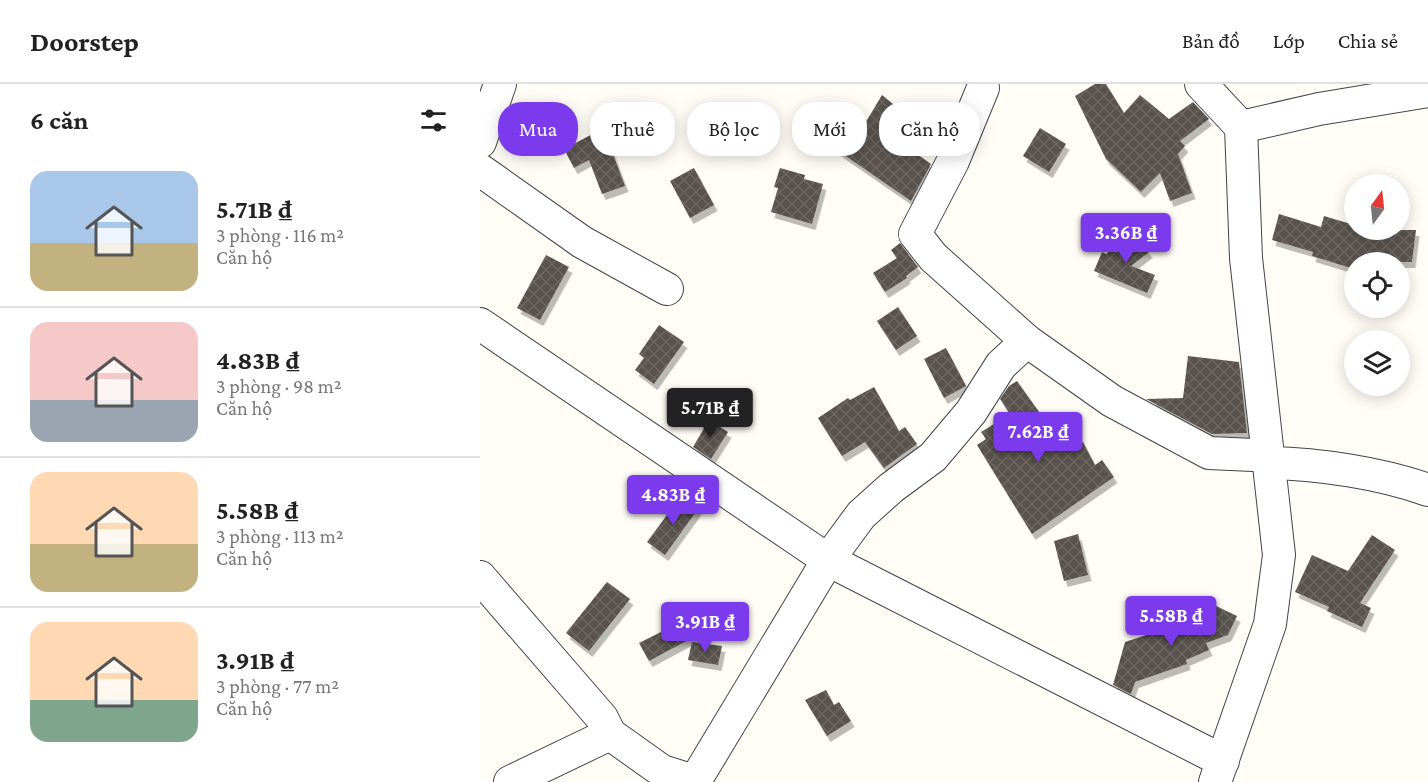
<!DOCTYPE html>
<html lang="vi">
<head>
<meta charset="utf-8">
<style>
	:root { --surface:#fff; --page:#f2f2f2; --text:#222; --muted:#767676; --line:#e0e0e0; --accent:#7c3aed }
	body { margin:0; font-family:"Crimson Pro",serif; background:var(--page); color:var(--text); height:100vh; display:flex; flex-direction:column; font-size:22px; white-space:nowrap }
	* { box-sizing:border-box; margin:0 }
	p { font-size:20px; color:var(--muted) }
	.icon { flex:none; width:33px; height:33px; fill:none; stroke:currentColor; stroke-width:2; stroke-linecap:round; stroke-linejoin:round }
	.map { position:relative; flex:1; overflow:hidden }
	.sheet { display:flex; flex-direction:column; background:var(--surface); width:480px }
	.sheet>* { flex:none }
	.top-card { position:absolute; left:18px; top:18px; width:570px; height:54px; display:flex; gap:12px }
	.needle { width:39px; rotate:15deg }
	.tools { position:absolute; left:864px; top:90px; display:grid; gap:12px }
	.tools a { display:grid; place-items:center; width:66px; height:66px; border-radius:50%; background:var(--surface); box-shadow:0 3px 15px #0003; font-size:30px }
	.price { position:absolute; translate:-50% -51px; padding:0 14px; border-radius:6px; background:var(--accent); color:#fff; font-size:20px; line-height:39px; filter:drop-shadow(0 2px 3px #0008) }
	.price::after { content:''; position:absolute; left:50%; top:36px; width:18px; height:14px; margin-left:-9px; background:inherit; clip-path:polygon(0 0,100% 0,50% 100%) }
	.price.active { background:#222; color:#fff }
	ul { padding:0; list-style:none }
	li { display:flex; align-items:center; gap:18px; height:150px; padding:0 30px }
	li+li { border-top:2px solid var(--line) }
	li span { display:grid; place-items:center; flex:none; width:168px; height:120px; border-radius:18px; color:#555 }
	li>.icon { margin-inline-start:auto }
	span .icon { width:72px; height:72px; fill:#fffc; stroke-width:1 }
	li b { font-size:26px }
	h2 { display:flex; justify-content:space-between; align-items:center; height:72px; padding:0 30px; font-size:26px }
	.chip { padding:0 21px; border-radius:24px; background:var(--surface); box-shadow:0 3px 15px #0003; font-size:21px; line-height:54px }
	.chip.active { background:var(--accent); color:#fff }
	header { display:flex; align-items:center; gap:36px; box-sizing:border-box; height:84px; padding:0 30px; background:var(--surface); border-bottom:2px solid var(--line) }
	header strong { font-size:28px }
	nav { display:flex; gap:33px; margin-inline-start:auto; font-size:21px }
	main { display:flex; flex:1; min-height:0 }
	.map>svg:first-child { display:block }
	.building { fill:url(#building-cross-hatch); filter:url(#shadow) }
	.lines { fill:none; stroke-linecap:round; stroke-linejoin:round }
	.minor-casing { stroke:#444; stroke-width:34 }
	.minor { stroke:#fff; stroke-width:32 }
</style>
</head>
<body>
<header>
<strong>Doorstep</strong>
<nav><a>Bản đồ</a><a>Lớp</a><a>Chia sẻ</a></nav>
</header>
<main>
<section class="sheet">
<h2>6 căn<svg class="icon" aria-label="filters" viewBox="0 0 24 24"><path d="M4 7h16M4 17h16"/><circle cx="9" cy="7" r="2"/><circle cx="15" cy="17" r="2"/></svg></h2>
<ul>
<li><span style="background:linear-gradient(#a9c7e8 60%,#c2b280 0)"><svg class="icon" aria-label="home" viewBox="0 0 24 24"><path d="M3 11l9-7 9 7M6 9v11h12V9"/></svg></span><div><b>5.71B ₫</b><p>3 phòng · 116 m²</p><p>Căn hộ</p></div></li>
<li><span style="background:linear-gradient(#f6c9c9 65%,#9aa5b1 0)"><svg class="icon" aria-label="home" viewBox="0 0 24 24"><path d="M3 11l9-7 9 7M6 9v11h12V9"/></svg></span><div><b>4.83B ₫</b><p>3 phòng · 98 m²</p><p>Căn hộ</p></div></li>
<li><span style="background:linear-gradient(#ffd9b3 60%,#c2b280 0)"><svg class="icon" aria-label="home" viewBox="0 0 24 24"><path d="M3 11l9-7 9 7M6 9v11h12V9"/></svg></span><div><b>5.58B ₫</b><p>3 phòng · 113 m²</p><p>Căn hộ</p></div></li>
<li><span style="background:linear-gradient(#ffd9b3 65%,#7fa58c 0)"><svg class="icon" aria-label="home" viewBox="0 0 24 24"><path d="M3 11l9-7 9 7M6 9v11h12V9"/></svg></span><div><b>3.91B ₫</b><p>3 phòng · 77 m²</p><p>Căn hộ</p></div></li>
</ul>
</section>
<div class="map">
<svg width="948" height="698" viewBox="0 0 948 698">
	<defs>
		<pattern id="building-cross-hatch" width="8" height="8" patternUnits="userSpaceOnUse" patternTransform="scale(1.5)"><rect width="8" height="8" fill="#5a524d"/><path d="M0 0l8 8M0 8l8-8" fill="none" stroke="#6d6662"/></pattern>
		<filter id="shadow"><feDropShadow dx="3.5" dy="6" stdDeviation="0" flood-color="#0004"/></filter>
	</defs>
	<rect width="100%" height="100%" fill="#fffdf5"/>
	<g class="building">
		<path d="M615,0H626L644,29L660,11L689,35L713,18L729,35L700,57L705,62L698,70L712,109L690,117L680,89L661,108L626,75L595,12Z"/>
		<path d="M402,11L439,41L423,60L451,80L431,117L357,66L375,41L381,46Z"/>
		<path d="M560,44L586,60L569,88L543,72Z"/>
		<path d="M122,45L132,64L131,65L145,102L122,110L109,76L94,84L84,65Z"/>
		<path d="M214,84L234,121L210,134L190,97Z"/>
		<path d="M300,84L325,91L324,95L343,100L332,140L291,128L298,104L294,103Z"/>
		<path d="M799,130L841,143L844,132L874,141V146H936L932,178H874V185L832,172L833,168L792,156Z"/>
		<path d="M653,149L669,168L651,182L675,191L667,209L614,187L622,168L626,170Z"/>
		<path d="M420,159L438,183L426,192L427,194L405,208L393,189L417,174L411,166Z"/>
		<path d="M66,171L89,183L60,236L37,224Z"/>
		<path d="M418,223L437,252L416,266L397,237Z"/>
		<path d="M179,241L204,258L174,300L155,286L164,274L159,270Z"/>
		<path d="M466,264L486,302L464,314L444,275Z"/>
		<path d="M708,272L759,278L767,349L732,350L666,315L703,314Z"/>
		<path d="M537,297L587,367L603,358L615,381L622,376L634,393L552,450L497,361L506,355L501,348L530,330L520,315L529,302Z"/>
		<path d="M394,303L419,347L425,343L437,360L404,384L385,358L362,372L338,334L368,314L370,316Z"/>
		<path d="M229,336L248,348L231,375L213,363Z"/>
		<path d="M201,412L218,425L185,471L167,458Z"/>
		<path d="M598,450L608,491L584,497L574,457Z"/>
		<path d="M892,451L915,466L880,519L891,524L882,543L847,527L849,523L815,508L832,471L868,487Z"/>
		<path d="M127,498L150,515L109,567L86,549Z"/>
		<path d="M732,520L757,532L748,551L726,559L729,566L706,576L707,580L655,598L651,610L633,601L645,558L703,539L727,528Z"/>
		<path d="M209,534L240,539L169,577L159,559Z"/>
		<path d="M212,558L242,562L238,581L208,576Z"/>
		<path d="M346,606L354,621L359,618L371,637L347,652L325,616Z"/>
	</g>
	<g class="lines">
		<defs>
			<g id="minor">
				<path d="M721,0L761,43L766,174L799,471L790,540L735,698"/>
				<path d="M503,4L473,77L435,150L453,173L547,257L632,317L729,369L773,371L788,370"/>
				<path d="M761,43L839,25L948,7"/>
				<path d="M0,58L20,0"/>
				<path d="M0,86L102,158L187,205"/>
				<path d="M0,240L348,476L743,677"/>
				<path d="M789,379C839,380 901,389 948,406"/>
				<path d="M0,493L122,634L130,650L182,687L217,698"/>
				<path d="M215,697L348,476L381,431L411,404L453,373L491,328L521,281L547,257"/>
				<path d="M30,698L130,650"/>
			</g>
		</defs>
		<use href="#minor" class="minor-casing"/>
		<use href="#minor" class="minor"/>
	</g>
</svg>
<div class="tools">
<a><svg class="needle" viewBox="-14 -14 28 28"><path d="M0-13l5 13h-10z" fill="#e53935"/><path d="M0 13l5-13h-10z" fill="#767676"/></svg></a>
<a><svg class="icon" aria-label="locate" viewBox="0 0 24 24"><circle cx="12" cy="12" r="6"/><path d="M12 2v4M12 18v4M2 12h4M18 12h4"/></svg></a>
<a><svg class="icon" aria-label="layers" viewBox="0 0 24 24"><path d="M12 4l9 5-9 5-9-5zM3 14l9 5 9-5"/></svg></a>
</div>
<b class="price" style="left:646px;top:180px">3.36B ₫</b>
<b class="price active" style="left:230px;top:355px">5.71B ₫</b>
<b class="price" style="left:558px;top:379px">7.62B ₫</b>
<b class="price" style="left:193px;top:442px">4.83B ₫</b>
<b class="price" style="left:691px;top:563px">5.58B ₫</b>
<b class="price" style="left:225px;top:569px">3.91B ₫</b>
<div class="top-card">
<a class="chip active">Mua</a>
<a class="chip">Thuê</a>
<a class="chip">Bộ lọc</a>
<a class="chip">Mới</a>
<a class="chip">Căn hộ</a>
</div>
</div>
</main>
</body>
</html>
